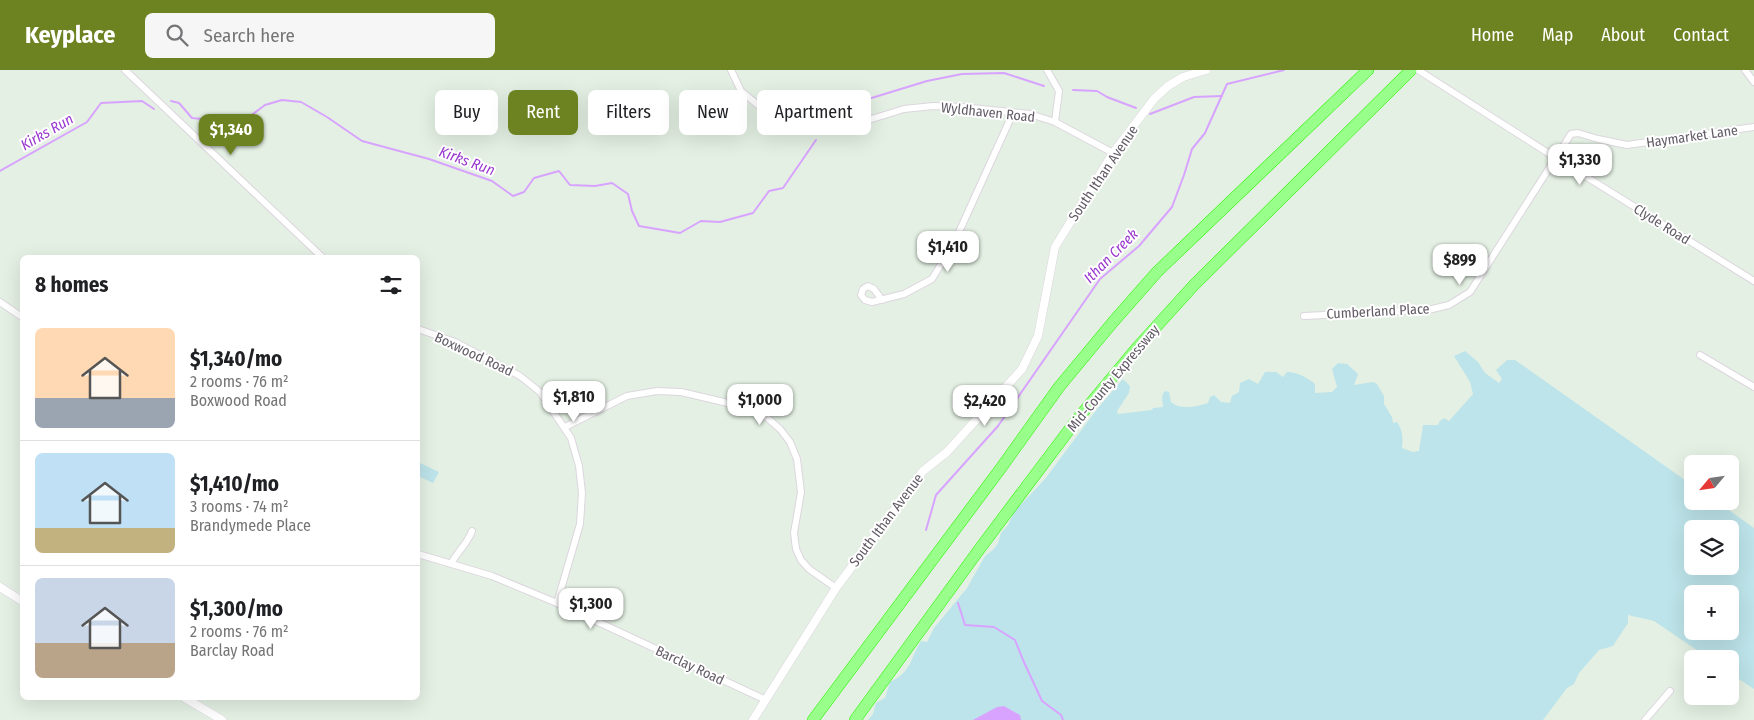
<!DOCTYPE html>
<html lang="en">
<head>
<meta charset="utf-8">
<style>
	:root { --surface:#fff; --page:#f6f6f6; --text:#202124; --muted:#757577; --line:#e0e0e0; --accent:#6d8321 }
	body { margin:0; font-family:"Fira Sans Condensed",sans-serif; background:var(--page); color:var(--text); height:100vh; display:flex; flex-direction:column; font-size:19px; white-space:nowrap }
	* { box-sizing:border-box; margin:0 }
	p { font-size:16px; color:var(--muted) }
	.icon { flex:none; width:28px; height:28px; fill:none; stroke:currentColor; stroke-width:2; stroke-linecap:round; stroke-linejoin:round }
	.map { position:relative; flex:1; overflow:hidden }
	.drawer { position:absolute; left:20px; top:185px; width:400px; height:445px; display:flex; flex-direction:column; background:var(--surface); border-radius:8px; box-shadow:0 5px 20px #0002 }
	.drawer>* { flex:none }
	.hud { position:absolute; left:435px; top:20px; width:475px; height:45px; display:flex; gap:10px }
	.needle { width:32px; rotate:241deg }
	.tools { position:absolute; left:1684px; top:385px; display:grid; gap:10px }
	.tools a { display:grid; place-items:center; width:55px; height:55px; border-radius:8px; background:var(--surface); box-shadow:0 5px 20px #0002; font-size:25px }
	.price { position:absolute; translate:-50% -42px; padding:0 11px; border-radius:10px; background:#fff; color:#222; font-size:16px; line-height:32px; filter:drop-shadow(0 1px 2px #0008) }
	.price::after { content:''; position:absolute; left:50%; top:30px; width:15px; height:11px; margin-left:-8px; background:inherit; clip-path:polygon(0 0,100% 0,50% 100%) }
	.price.on { background:var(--accent); color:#fff }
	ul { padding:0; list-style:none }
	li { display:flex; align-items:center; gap:15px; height:125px; padding:0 15px }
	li+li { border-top:1px solid var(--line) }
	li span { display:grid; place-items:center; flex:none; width:140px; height:100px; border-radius:8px; color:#555 }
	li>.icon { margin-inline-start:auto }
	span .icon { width:60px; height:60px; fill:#fffc; stroke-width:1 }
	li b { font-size:21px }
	h2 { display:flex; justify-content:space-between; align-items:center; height:60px; padding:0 15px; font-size:21px }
	.chip { padding:0 18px; border-radius:8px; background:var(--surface); box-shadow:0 5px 20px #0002; font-size:18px; line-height:45px }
	.chip.on { background:var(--accent); color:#fff }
	header { display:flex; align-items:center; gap:30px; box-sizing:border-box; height:70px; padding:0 25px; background:var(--accent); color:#fff }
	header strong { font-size:24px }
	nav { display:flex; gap:28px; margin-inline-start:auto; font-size:18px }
	.search { width:350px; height:45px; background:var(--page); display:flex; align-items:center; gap:12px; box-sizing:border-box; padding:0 18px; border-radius:8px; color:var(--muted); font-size:19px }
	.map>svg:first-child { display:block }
	.green { fill:#bde4ea; fill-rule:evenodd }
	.water { fill:#d8a3ff }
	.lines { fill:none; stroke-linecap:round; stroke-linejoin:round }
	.stream { stroke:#d8a3ff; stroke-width:2 }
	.minor-casing { stroke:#dcd6de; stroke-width:8 }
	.tertiary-casing { stroke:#dcd6de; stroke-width:9 }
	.motorway-casing { stroke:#2bf200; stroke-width:12 }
	.minor { stroke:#fff; stroke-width:6 }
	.tertiary { stroke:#fff; stroke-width:8 }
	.motorway { stroke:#98ff8a; stroke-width:11 }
	.labels { text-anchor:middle; stroke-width:4; stroke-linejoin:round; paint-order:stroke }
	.street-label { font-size:14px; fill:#625b65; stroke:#fff }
	.water-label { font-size:15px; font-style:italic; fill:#9a39d0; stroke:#fff }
</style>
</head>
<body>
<header>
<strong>Keyplace</strong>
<div class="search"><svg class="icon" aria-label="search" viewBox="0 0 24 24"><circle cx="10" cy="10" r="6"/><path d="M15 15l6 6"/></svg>Search here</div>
<nav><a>Home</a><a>Map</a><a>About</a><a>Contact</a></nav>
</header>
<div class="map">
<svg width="1754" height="650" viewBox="0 0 1754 650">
	<rect width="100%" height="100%" fill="#e4f0e3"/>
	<g class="green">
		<path d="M1465,281L1478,292L1485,303L1499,313L1502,309L1496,300L1507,290H1515L1692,415V431H1716L1754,458V619L1730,603V589H1710L1654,551L1628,545V553L1613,576L1599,580L1579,603L1574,614L1567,618L1543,650H868L873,644L876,633L885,628L890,612C912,602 910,588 921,571L927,572L934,558L967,518L985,486L994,479L998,473L1001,463L1008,455L1014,442L1045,409L1097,339L1123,309L1130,316L1129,323L1117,341L1118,344L1152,340L1153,338L1163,337C1163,331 1160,326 1165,321L1169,322L1171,332C1180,340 1197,337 1208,333L1210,327L1214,325L1221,332L1230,333L1232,326L1239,322L1240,313L1249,309L1258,314L1265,302H1276L1283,307L1287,302C1297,302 1308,308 1315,314V323L1332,322L1337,317L1332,299L1338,293L1347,294L1358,304L1354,315L1373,312L1377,314L1384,326V334L1392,347L1393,353L1397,352C1403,361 1403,367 1402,378L1413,382L1419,381L1423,355H1438L1440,351L1444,348L1449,351L1473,324L1470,312L1454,286ZM1692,459H1730V496H1692ZM1692,524H1730V561H1692Z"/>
		<path d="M418,392L439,402L433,413L418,406Z"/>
	</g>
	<path class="water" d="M1004,636L1020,645L1021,650H973L997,637Z"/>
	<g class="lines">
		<g class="stream">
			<path d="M1073,20L1097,21L1107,27L1136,38"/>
			<path d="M171,31L179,33L192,48L241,53L265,35L282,30L301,32L327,47L362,71L429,89L492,111L513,126L524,122L534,108L559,101L570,115L595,116L612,113L628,124L632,141L639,156L680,163L701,151L720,152L753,143L769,121L783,118L816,70"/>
			<path d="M1150,44L1194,27L1222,26"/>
			<path d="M822,46L830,38L850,39L865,30L927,11L962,4L1004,3L1044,16"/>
			<path d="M0,101L87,52L101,33L142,31L154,39"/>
			<path d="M926,460L936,425L998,356L1100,209L1139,176L1172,137L1184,105L1192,79L1205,63L1227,14L1284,0"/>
			<path d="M958,533L965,555L994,557L1015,570L1023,590L1042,631L1061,645L1063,650"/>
		</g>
		<defs>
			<g id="minor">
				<path d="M125,0L323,188"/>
				<path d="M731,0L741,21L771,46L791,53L811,58L831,59L849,56L904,39L933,36L962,37L1030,44L1055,52L1113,83"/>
				<path d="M1047,0L1059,21L1055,52"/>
				<path d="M1418,0L1556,88L1754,211"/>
				<path d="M1745,0L1754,12"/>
				<path d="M882,230L874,219L868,216L863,219L861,225L865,230L872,232L904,224L932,209L954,173L1013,43"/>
				<path d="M0,232L22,247"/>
				<path d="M1304,246L1428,240L1449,235L1470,222L1571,64L1578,63L1598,69L1627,75L1754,57"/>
				<path d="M418,259L455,272L520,306L540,322L571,368L579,396L582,423L580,454L557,533"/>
				<path d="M1700,285L1754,317"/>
				<path d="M565,357L627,326L657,321L681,322L745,337L765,346L780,359L790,372L797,389L801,422L794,463L796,479L801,490L809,499L836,518"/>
				<path d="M418,484L492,506L557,533L766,630"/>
				<path d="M451,494C457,482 468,473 472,461"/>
				<path d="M1645,650L1670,621"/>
			</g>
			<g id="tertiary">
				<path d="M0,517L22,531"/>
				<path d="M185,628L222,650"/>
				<path d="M753,650L836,518L923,401L947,382L1022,299L1038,266L1055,177L1113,83L1154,29L1168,16L1183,7L1206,0"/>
			</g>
			<g id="motorway">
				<path d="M813,650L1001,398L1059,317L1113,252L1157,202L1368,0"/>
				<path d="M855,650L981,477L1075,352L1135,280L1194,215L1411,0"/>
			</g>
		</defs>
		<use href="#minor" class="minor-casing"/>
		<use href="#tertiary" class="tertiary-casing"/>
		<use href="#motorway" class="motorway-casing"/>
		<use href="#minor" class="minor"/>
		<use href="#tertiary" class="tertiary"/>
		<use href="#motorway" class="motorway"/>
	</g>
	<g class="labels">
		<g class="street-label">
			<text transform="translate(988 42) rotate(6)" y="5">Wyldhaven Road</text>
			<text transform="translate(1692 66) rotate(-8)" y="5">Haymarket Lane</text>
			<text transform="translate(1103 103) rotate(-56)" y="5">South Ithan Avenue</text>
			<text transform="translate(1662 154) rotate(32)" y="5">Clyde Road</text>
			<text transform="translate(1378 241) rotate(-3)" y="5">Cumberland Place</text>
			<text transform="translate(474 284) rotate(25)" y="5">Boxwood Road</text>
			<text transform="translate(1113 308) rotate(-50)" y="5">Mid-County Expressway</text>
			<text transform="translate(886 450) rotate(-53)" y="5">South Ithan Avenue</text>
			<text transform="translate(690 595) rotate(25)" y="5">Barclay Road</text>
		</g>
		<g class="water-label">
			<text transform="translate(47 62) rotate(-30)" y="5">Kirks Run</text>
			<text transform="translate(467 91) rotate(20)" y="5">Kirks Run</text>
			<text transform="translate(1111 186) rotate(-45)" y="5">Ithan Creek</text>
		</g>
	</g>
</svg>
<div class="tools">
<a><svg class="needle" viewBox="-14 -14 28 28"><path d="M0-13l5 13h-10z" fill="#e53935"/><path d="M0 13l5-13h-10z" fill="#757577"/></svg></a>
<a><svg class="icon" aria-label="layers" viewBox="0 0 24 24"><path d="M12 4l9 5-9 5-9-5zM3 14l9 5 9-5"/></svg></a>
<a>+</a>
<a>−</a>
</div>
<b class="price on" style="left:231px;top:86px">$1,340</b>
<b class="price" style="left:1580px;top:116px">$1,330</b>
<b class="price" style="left:948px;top:203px">$1,410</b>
<b class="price" style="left:1460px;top:216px">$899</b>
<b class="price" style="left:574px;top:353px">$1,810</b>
<b class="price" style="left:760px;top:356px">$1,000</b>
<b class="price" style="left:985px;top:357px">$2,420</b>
<b class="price" style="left:591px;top:560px">$1,300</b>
<div class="hud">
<a class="chip">Buy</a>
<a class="chip on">Rent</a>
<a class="chip">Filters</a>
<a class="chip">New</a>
<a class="chip">Apartment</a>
</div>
<section class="drawer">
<h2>8 homes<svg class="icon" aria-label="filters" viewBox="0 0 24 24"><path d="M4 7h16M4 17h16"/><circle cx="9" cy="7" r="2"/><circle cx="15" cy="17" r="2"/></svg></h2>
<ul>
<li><span style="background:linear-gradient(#ffd9b3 70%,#9aa5b1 0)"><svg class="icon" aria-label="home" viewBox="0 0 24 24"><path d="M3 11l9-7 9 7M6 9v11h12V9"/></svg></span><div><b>$1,340/mo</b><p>2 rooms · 76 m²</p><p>Boxwood Road</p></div></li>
<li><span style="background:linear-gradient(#bfe0f5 75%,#c2b280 0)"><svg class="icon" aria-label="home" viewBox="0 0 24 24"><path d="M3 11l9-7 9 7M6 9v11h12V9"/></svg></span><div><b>$1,410/mo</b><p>3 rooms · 74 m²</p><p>Brandymede Place</p></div></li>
<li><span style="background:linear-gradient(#c9d6e8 65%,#b9a48a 0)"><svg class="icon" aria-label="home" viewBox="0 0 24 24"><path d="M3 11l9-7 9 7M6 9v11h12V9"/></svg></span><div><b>$1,300/mo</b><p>2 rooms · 76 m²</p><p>Barclay Road</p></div></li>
</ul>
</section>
</div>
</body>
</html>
